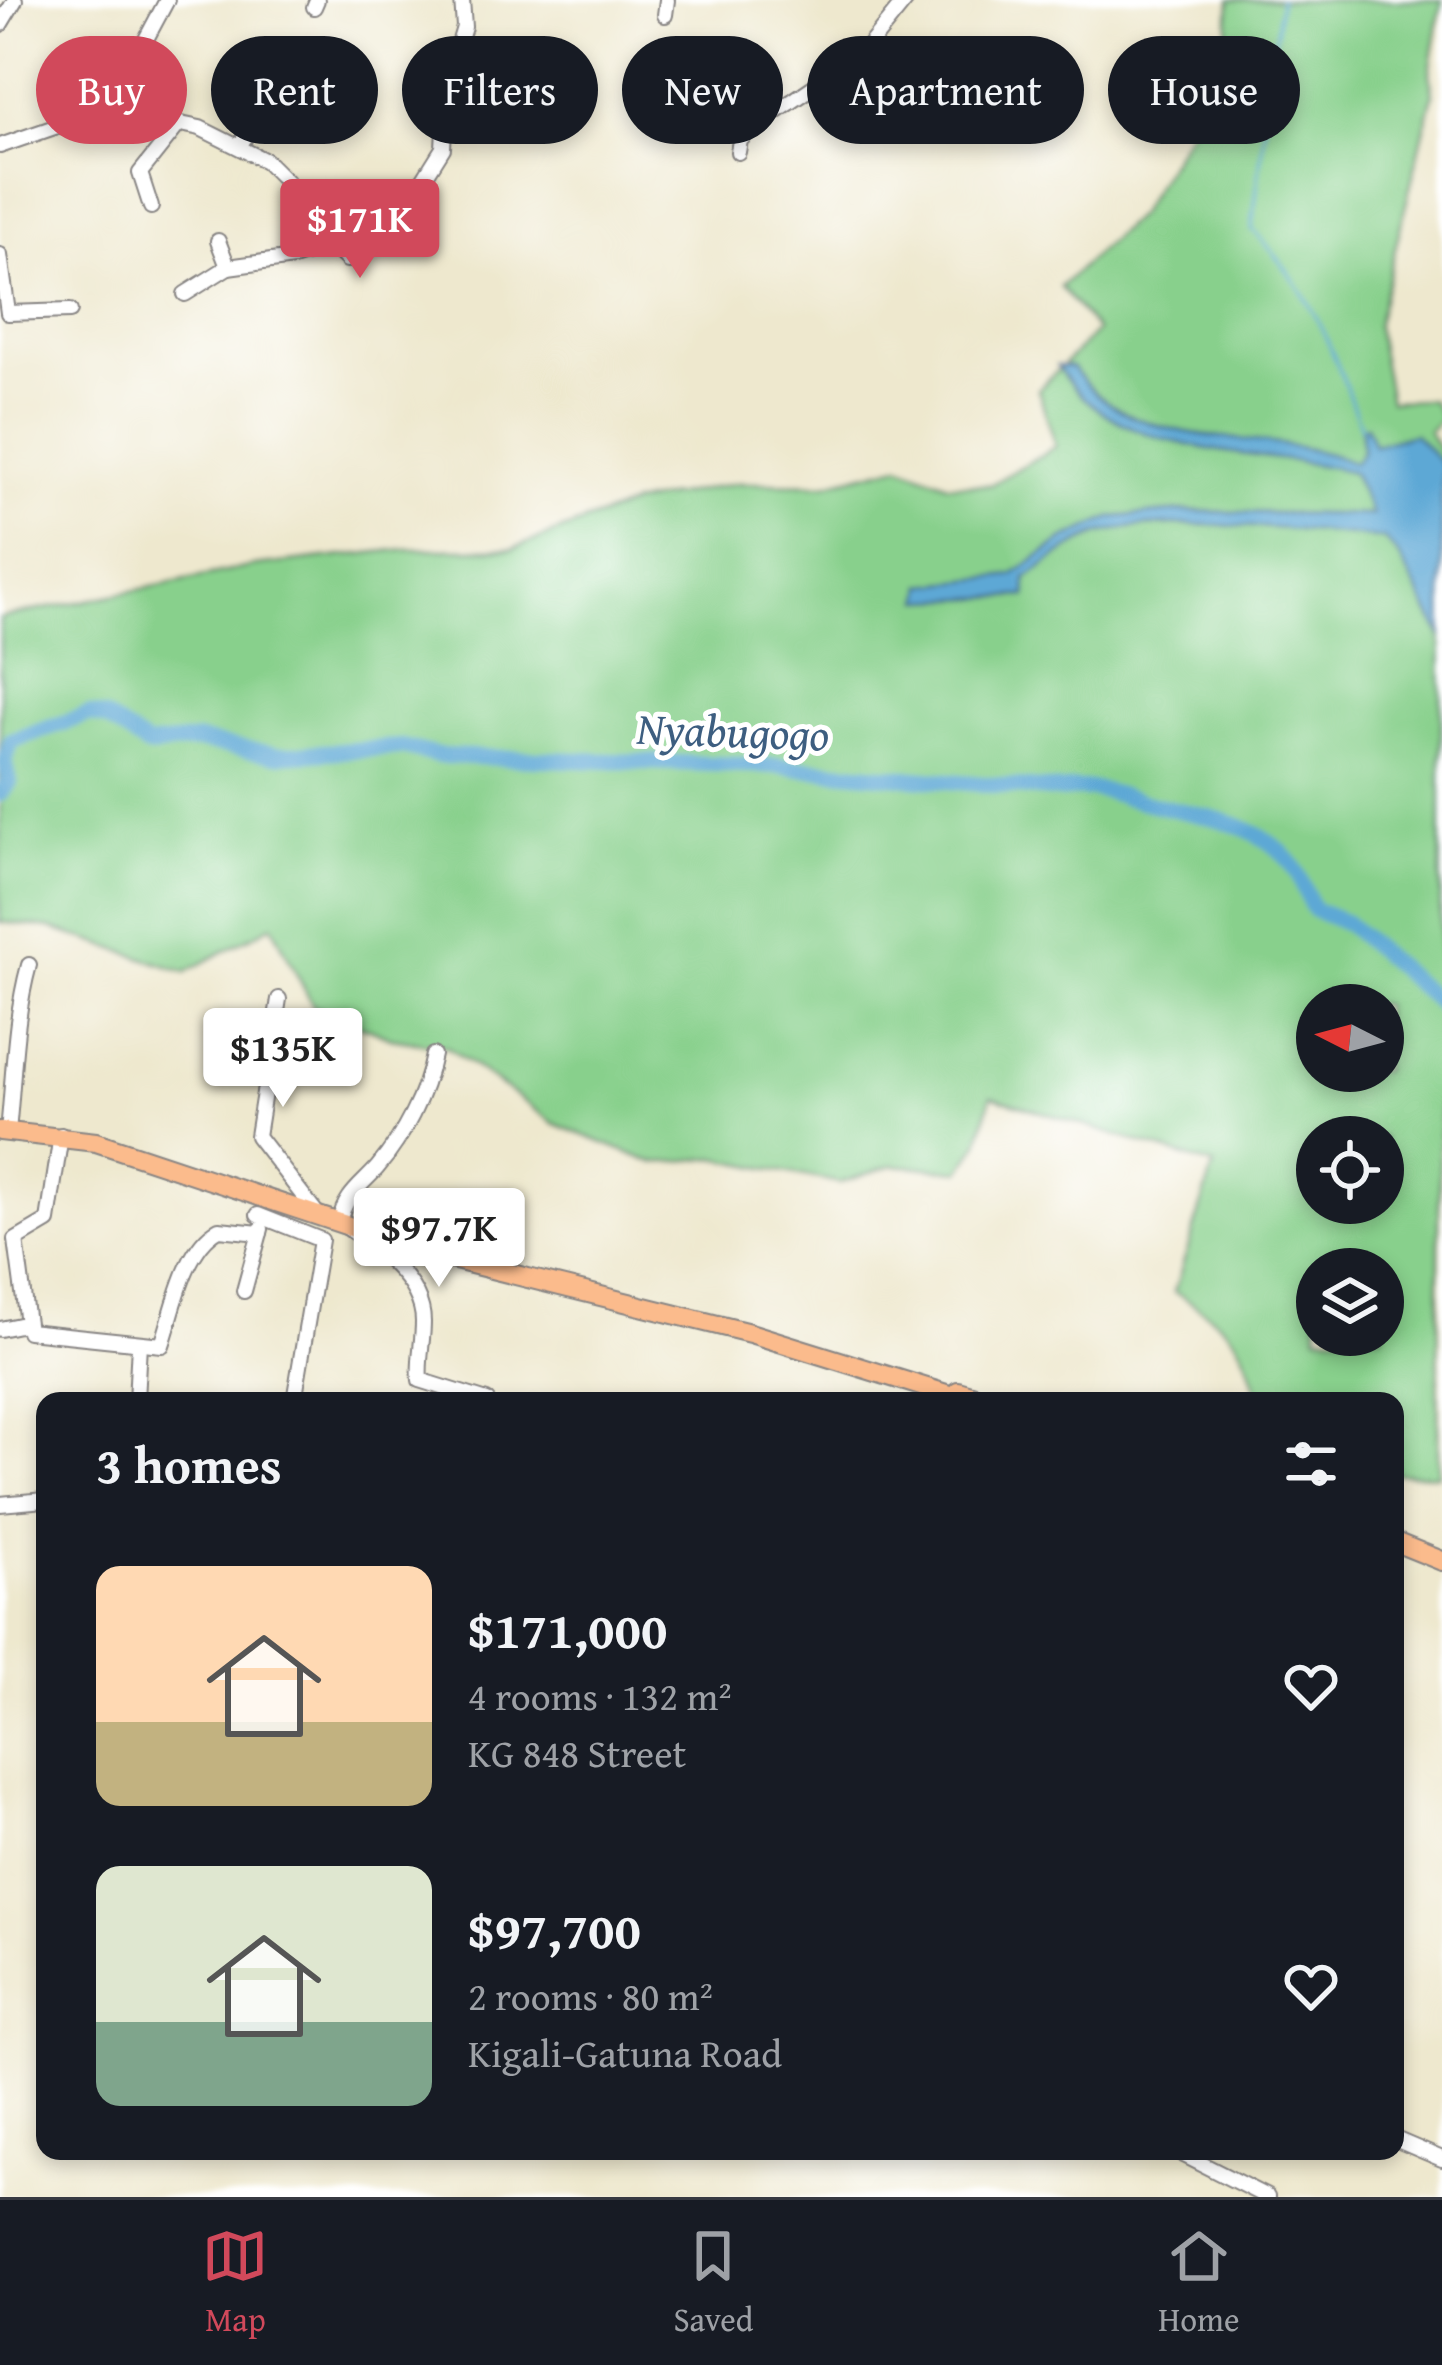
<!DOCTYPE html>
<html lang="en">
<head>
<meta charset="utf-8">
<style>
	:root { --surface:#171b24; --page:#20242c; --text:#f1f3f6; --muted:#9ea1a6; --line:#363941; --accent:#d1495b }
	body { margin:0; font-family:"Gentium Book Plus",serif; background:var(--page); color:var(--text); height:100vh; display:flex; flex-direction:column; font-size:45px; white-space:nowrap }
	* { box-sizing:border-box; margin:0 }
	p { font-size:39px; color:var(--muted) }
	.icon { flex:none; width:66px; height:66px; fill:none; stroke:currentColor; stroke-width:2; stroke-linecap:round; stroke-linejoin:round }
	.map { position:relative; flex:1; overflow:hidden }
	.details { position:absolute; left:36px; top:1392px; width:1368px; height:768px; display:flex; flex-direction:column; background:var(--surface); border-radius:24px; box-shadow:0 6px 18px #0003 }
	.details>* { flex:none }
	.guide { position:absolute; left:36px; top:36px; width:1371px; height:108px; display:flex; gap:24px }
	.needle { width:78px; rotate:276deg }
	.tools { position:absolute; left:1296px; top:984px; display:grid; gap:24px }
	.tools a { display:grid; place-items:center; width:108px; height:108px; border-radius:50%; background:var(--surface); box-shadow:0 6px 18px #0003; font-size:60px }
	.price { position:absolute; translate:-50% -102px; padding:0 27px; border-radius:12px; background:#fff; color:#222; font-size:39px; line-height:78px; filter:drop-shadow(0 3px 6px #0008) }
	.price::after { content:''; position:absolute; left:50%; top:72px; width:36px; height:27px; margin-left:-18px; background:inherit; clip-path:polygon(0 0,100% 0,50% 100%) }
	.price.current { background:var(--accent); color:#fff }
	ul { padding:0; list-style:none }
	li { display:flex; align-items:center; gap:36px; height:300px; padding:0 60px }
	li span { display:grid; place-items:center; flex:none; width:336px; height:240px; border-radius:24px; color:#555 }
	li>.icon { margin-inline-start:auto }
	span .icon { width:144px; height:144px; fill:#fffc; stroke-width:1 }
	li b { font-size:51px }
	h2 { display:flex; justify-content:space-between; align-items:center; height:144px; padding:0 60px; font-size:51px }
	.tag { padding:0 42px; border-radius:54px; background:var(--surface); box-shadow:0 6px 18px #0003; font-size:42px; line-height:108px }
	.tag.current { background:var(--accent); color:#fff }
	.dock { display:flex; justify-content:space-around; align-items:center; height:168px; border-top:3px solid var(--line); background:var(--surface); font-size:33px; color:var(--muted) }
	.dock a { display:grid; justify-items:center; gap:6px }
	.dock .current { color:var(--accent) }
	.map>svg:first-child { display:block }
	.green { fill:#88d08c; stroke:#557964; stroke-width:3; fill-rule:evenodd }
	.water { fill:#5da8d5; stroke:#406588; stroke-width:3 }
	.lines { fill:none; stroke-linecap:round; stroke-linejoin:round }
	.stream { stroke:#5da8d5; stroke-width:3 }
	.river { stroke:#5da8d5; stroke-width:16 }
	.minor-casing { stroke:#888584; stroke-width:18 }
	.highway-casing { stroke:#888584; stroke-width:22 }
	.minor { stroke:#fff; stroke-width:14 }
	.highway { stroke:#fbbb8c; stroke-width:18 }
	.labels { text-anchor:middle; stroke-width:10; stroke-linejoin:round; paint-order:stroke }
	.water-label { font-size:45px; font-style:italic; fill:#3d5e80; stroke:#fff }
</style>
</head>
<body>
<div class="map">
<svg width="1442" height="2197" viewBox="0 0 1442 2197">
	<rect width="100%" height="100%" fill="#fff"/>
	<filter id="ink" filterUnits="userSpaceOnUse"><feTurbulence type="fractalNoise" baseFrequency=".00833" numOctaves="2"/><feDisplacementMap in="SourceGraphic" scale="24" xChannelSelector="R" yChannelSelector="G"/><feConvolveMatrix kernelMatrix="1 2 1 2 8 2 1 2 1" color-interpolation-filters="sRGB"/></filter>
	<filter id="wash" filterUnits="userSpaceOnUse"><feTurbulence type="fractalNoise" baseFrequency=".004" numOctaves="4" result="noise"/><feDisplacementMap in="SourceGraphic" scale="48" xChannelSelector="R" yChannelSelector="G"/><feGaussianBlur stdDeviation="2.7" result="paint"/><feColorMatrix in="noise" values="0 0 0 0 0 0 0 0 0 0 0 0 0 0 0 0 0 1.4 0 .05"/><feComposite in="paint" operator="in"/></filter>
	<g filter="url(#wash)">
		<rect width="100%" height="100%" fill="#eee8ce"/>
		<path class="green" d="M1230,0H1442L1430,72L1433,94L1376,327L1390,401L1431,400L1442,418L1428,431L1442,454L1438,1475L1395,1473V1401H1258C1247,1338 1227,1324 1174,1292L1214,1166L991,1096L979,1143L961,1171L893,1165L840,1183L715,1158L654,1163L555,1124L447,1047L391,1038L313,1006L272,925L186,972L51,928L0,922V618L255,566L405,549H512L633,504L736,483L825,484L900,465L948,484L990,485L1056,446L1038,390L1097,331L1060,287L1138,214L1226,70ZM1317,1005H1383V1071H1317ZM1317,1137H1383V1203H1317ZM1317,1269H1383V1335H1317Z"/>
		<path class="water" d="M1057,366L1072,367C1135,459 1266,424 1354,463L1362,452L1361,428L1366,426L1374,445L1414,434L1442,464V636L1399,556L1384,539C1321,531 1154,514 1097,535C1072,544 1048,564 1026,579L1027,596L922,600L924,585L1013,575L1063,540L1113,517L1184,511L1372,515L1352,472C1256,447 1117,462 1057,366Z"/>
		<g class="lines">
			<path class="stream" d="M1280,0L1252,229C1313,291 1332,349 1361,428"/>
			<path class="river" d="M0,794L10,782L5,762L11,741L89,714L106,718L147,746L198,741L277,755L402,747L438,756L779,766L1061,791C1097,784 1117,796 1152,804C1199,816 1254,820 1289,860C1302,876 1304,894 1314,910L1346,923L1442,1006"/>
		</g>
	</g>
	<g filter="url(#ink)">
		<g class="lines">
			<defs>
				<g id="minor">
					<path d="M314,7L317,0"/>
					<path d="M665,15L667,0"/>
					<path d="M0,25L15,0"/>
					<path d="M114,99L128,113L200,128L266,161L286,181L303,215L347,260L403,212L443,148L446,87L464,27L462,0"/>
					<path d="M0,146L75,120L114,99L167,0"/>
					<path d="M239,146L265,109L306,67"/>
					<path d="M738,152L740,140L753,128L863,53L906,0"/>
					<path d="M151,207L140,173L179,124"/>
					<path d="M218,241L228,267L293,258L332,245"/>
					<path d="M0,255L8,313L70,311"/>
					<path d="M185,294L228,267"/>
					<path d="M279,999L257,1136L318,1215"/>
					<path d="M433,1055C425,1095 404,1136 377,1168C359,1188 346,1194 339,1222C370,1243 423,1278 423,1322C423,1342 418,1361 420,1380L487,1401"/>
					<path d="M8,1131C14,1075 14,1020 29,965"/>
					<path d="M61,1135L48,1221L16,1240L28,1331L162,1345C174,1310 184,1248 219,1229L260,1233"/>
					<path d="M258,1215L321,1240L294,1401"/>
					<path d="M244,1291L261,1229"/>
					<path d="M0,1329L24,1324"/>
					<path d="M136,1401L139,1343"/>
					<path d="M0,1504L45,1500"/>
					<path d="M1395,2139L1442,2159"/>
					<path d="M1176,2151L1267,2197"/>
				</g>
				<g id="highway">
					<path d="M0,1131L96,1142L439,1256L750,1333L969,1401"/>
					<path d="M958,1391L992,1401"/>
					<path d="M1395,1542L1442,1561"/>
				</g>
			</defs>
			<use href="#minor" class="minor-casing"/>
			<use href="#highway" class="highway-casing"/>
			<use href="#minor" class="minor"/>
			<use href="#highway" class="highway"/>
		</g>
	</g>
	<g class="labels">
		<g class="water-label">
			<text transform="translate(733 731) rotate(2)" y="16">Nyabugogo</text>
		</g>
	</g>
</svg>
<div class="tools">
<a><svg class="needle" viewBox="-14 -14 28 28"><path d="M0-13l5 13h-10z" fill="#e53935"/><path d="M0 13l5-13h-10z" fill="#9ea1a6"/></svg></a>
<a><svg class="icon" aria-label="locate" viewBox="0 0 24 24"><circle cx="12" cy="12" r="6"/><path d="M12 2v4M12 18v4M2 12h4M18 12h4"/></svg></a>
<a><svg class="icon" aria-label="layers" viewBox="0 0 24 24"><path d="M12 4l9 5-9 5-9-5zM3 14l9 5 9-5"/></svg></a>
</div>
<b class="price current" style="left:360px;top:281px">$171K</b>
<b class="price" style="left:283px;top:1110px">$135K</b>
<b class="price" style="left:439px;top:1290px">$97.7K</b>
<div class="guide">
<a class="tag current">Buy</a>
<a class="tag">Rent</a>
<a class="tag">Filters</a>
<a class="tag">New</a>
<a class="tag">Apartment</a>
<a class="tag">House</a>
</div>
<section class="details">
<h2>3 homes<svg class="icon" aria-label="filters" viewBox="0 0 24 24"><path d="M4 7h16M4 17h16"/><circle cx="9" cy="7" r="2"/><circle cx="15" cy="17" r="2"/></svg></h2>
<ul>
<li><span style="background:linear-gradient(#ffd9b3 65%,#c2b280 0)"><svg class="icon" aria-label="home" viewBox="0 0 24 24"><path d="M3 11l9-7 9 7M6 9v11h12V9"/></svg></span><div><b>$171,000</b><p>4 rooms · 132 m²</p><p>KG 848 Street</p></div><svg class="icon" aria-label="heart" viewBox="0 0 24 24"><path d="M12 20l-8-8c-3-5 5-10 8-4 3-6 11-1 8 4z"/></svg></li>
<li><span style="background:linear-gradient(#dfe7d0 65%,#7fa58c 0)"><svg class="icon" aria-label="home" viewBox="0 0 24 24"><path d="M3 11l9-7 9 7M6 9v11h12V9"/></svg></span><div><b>$97,700</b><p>2 rooms · 80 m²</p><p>Kigali-Gatuna Road</p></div><svg class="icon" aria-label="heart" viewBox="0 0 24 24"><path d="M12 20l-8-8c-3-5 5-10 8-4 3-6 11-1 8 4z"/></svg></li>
</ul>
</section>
</div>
<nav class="dock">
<a class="current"><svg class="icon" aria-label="map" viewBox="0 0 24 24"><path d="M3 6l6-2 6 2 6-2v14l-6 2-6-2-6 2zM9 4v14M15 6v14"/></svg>Map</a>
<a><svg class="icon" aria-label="saved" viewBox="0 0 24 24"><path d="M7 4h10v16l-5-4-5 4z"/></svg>Saved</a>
<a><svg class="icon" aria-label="home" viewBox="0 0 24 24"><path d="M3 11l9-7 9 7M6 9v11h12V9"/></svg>Home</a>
</nav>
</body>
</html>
